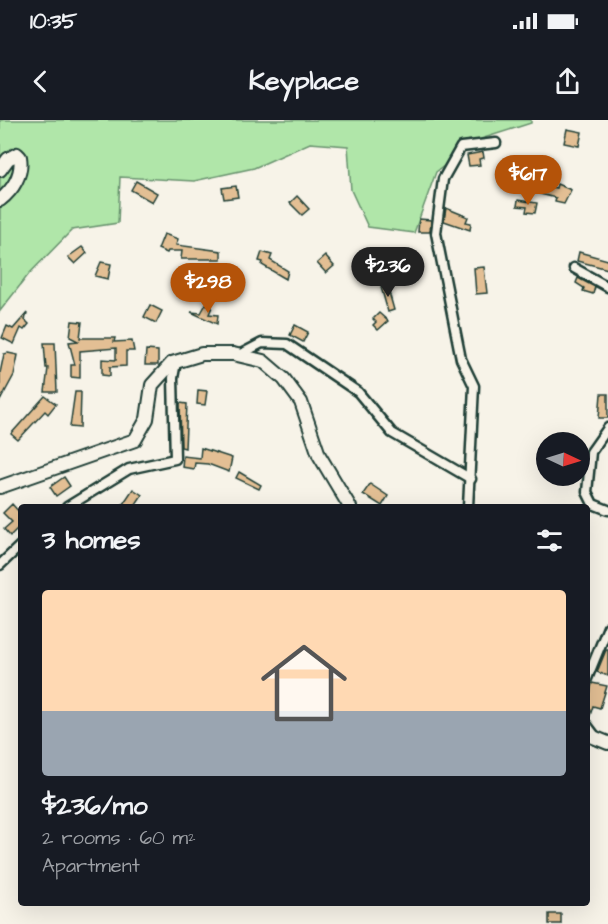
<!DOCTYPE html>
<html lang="en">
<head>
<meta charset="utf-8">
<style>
	:root { --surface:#171b24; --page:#242831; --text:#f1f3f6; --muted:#9ea1a6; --accent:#b45309 }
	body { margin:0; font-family:"Architects Daughter",sans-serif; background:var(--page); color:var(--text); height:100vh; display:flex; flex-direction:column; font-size:22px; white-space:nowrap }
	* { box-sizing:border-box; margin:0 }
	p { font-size:20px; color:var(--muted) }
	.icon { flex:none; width:33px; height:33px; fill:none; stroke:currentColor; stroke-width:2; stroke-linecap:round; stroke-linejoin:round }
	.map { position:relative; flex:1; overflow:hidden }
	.panel { position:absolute; left:18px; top:384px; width:572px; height:402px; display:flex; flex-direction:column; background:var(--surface); border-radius:6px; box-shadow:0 6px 24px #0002 }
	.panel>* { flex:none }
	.needle { width:39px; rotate:94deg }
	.fabs { position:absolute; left:536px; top:312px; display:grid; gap:12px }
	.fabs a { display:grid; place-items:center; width:54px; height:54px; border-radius:50%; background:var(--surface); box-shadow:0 6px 24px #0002; font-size:30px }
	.price { position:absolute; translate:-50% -51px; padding:0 14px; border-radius:21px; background:var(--accent); color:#fff; font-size:20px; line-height:39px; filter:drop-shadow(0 2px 3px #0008) }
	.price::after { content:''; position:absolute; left:50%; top:36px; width:18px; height:14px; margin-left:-9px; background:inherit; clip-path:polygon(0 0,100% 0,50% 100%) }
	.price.current { background:#222; color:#fff }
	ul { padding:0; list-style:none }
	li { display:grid; align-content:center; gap:12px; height:318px; padding:0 24px }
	li span { display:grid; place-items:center; height:186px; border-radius:6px; color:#555 }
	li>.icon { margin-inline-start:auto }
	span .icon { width:108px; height:108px; fill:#fffc; stroke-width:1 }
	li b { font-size:26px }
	h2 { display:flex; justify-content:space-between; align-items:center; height:72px; padding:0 24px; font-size:26px }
	.status { display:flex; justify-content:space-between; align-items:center; height:42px; padding:0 30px; background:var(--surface); direction:ltr }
	.status svg { height:16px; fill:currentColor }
	header { display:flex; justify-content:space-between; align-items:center; height:78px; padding:0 24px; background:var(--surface); font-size:27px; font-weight:700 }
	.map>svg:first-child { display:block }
	.green { fill:#b0e6a9; stroke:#68926e; stroke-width:1.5 }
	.building { fill:#e3bf94; stroke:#1f3d34; stroke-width:1.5 }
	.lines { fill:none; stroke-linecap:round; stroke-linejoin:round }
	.street-casing { stroke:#1f3d34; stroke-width:13 }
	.secondary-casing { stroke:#1f3d34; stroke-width:16 }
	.street { stroke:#f7f3e8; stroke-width:8 }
	.secondary { stroke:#f7f3e8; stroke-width:12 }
</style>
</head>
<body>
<div class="status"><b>10:35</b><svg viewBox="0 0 49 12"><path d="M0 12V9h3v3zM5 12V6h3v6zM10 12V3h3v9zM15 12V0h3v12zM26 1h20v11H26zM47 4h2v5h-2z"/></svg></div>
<header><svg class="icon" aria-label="back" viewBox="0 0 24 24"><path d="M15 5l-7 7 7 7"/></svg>Keyplace<svg class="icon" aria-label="share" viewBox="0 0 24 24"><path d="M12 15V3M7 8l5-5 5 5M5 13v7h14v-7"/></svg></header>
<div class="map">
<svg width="608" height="804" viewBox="0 0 608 804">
	<rect width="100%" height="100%" fill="#f7f3e8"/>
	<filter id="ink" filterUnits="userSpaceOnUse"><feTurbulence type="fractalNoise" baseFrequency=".0167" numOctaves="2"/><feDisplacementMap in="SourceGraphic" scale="12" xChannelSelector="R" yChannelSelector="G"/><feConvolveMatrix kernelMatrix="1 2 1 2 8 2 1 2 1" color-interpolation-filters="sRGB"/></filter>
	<g filter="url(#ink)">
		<path class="green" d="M0,0H531V3L481,19L436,52L414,113L368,107L351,70L348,26L310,23L254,48L194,61L120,57L118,103L72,110L29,154L0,191Z"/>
		<g class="building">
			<path d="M567,9L582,12L579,26L564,23Z"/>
			<path d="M483,32L484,38L479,39L480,45L469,46L467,35Z"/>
			<path d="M514,39L529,41L527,51L513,49Z"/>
			<path d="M136,61L157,73L152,82L131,70Z"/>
			<path d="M557,64L571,70L564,84L555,82L556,78L540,74L542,65L556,68Z"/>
			<path d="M236,66L238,77L224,79L222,68Z"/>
			<path d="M297,76L309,89L302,95L290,83Z"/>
			<path d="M518,80L537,83L535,93L526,92L527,87L517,86Z"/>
			<path d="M446,88L468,97L466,102L471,103L470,110L444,101Z"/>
			<path d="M419,99L431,100L430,112H418Z"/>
			<path d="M164,114L178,119L176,125L221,131V139H181L182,131H168L167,133L158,129Z"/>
			<path d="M82,127L87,133L75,144L68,137Z"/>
			<path d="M262,132L272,135L270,140L288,151L286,159L262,145L263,142L259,141Z"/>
			<path d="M579,132L608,140V149L577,141Z"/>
			<path d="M325,136L334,146L326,153L317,143Z"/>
			<path d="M101,142L111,144L108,159L95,156Z"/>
			<path d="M484,147L487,173L476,174L474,148Z"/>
			<path d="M187,156H194L193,171H187L186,177L181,176L182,164H187Z"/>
			<path d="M578,158L595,167L593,174L583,171L584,168L576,163Z"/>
			<path d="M387,165L394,190L388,192L381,167Z"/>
			<path d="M206,184L212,187L209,194L218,195L217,204L191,192L201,193Z"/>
			<path d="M150,185L162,191L156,203L144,197Z"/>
			<path d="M27,193L25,200L29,204L24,210L21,208L14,224L2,218L7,206L13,209Z"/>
			<path d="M379,193L388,201L378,210L373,205L376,202L373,199Z"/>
			<path d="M72,201L82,202L80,218H115L114,222L132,221L134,231H126V246L110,247V256L102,255V239L116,240V228L80,231V258L71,257V245H75L69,222L78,221L70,217Z"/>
			<path d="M295,205L308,212L303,222L290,215Z"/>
			<path d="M44,223H55L57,272H45L48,248H46Z"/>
			<path d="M146,230L158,231V245H145Z"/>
			<path d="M8,233L18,235L14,255L0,281V253L4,234Z"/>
			<path d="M198,270L207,271L205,285L197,284Z"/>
			<path d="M75,272H81L80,308L70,307Z"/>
			<path d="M601,274H608V298H599Z"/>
			<path d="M45,276L56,284L48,294L45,291L18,320L11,314Z"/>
			<path d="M180,283L187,284L185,328L181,327Z"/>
			<path d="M201,328L232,338L229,352L208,344L195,343L194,349L182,347L183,336L200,338Z"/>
			<path d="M239,352L261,365L259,369L236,358Z"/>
			<path d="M64,357L70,366L56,376L50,367Z"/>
			<path d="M370,364L388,376L382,386L363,374Z"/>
			<path d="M133,369L142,375L134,387H121Z"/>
			<path d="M12,384L21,394V410L18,408L10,416L4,409L12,402L3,393Z"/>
			<path d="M606,530H608V556L597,552Z"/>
			<path d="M592,563L607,566L600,588L593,586L589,599L586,598V574L590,575Z"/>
			<rect x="549" y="794" width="12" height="10"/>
		</g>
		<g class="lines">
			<defs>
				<g id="street">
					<path d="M574,148L608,167"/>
					<path d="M239,235L262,223L287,224L358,272L392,313L471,359"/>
					<path d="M608,308L591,332L587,372L593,384L608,390"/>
					<path d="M67,387L129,349L175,339L173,258L176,242"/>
					<path d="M468,387L474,266L461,239L436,113L443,59L461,27L496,23"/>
					<path d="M0,445L21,425"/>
					<path d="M586,561L608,507"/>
					<path d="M586,604L595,616"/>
				</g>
				<g id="secondary">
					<path d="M0,50L8,39L17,34L20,37C23,54 13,70 0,80"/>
					<path d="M0,367L135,320L147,299L152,265L172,243L202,234H233L263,241L284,259L301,282L319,335L350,387"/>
					<path d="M586,614L608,623"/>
				</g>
			</defs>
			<use href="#street" class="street-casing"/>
			<use href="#secondary" class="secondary-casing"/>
			<use href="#street" class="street"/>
			<use href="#secondary" class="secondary"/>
		</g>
	</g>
</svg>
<div class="fabs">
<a><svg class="needle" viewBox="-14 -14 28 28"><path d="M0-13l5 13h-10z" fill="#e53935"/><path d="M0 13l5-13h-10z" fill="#9ea1a6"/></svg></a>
</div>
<b class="price" style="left:528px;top:86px">$617</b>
<b class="price current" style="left:388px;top:178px">$236</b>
<b class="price" style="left:208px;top:194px">$298</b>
<section class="panel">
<h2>3 homes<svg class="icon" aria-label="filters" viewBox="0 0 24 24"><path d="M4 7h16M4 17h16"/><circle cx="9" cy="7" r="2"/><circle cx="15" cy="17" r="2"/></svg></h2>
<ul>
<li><span style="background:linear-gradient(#ffd9b3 65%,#9aa5b1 0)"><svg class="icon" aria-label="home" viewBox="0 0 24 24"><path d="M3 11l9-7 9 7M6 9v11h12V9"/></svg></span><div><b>$236/mo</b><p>2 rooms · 60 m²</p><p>Apartment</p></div></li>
</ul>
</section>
</div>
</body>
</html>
